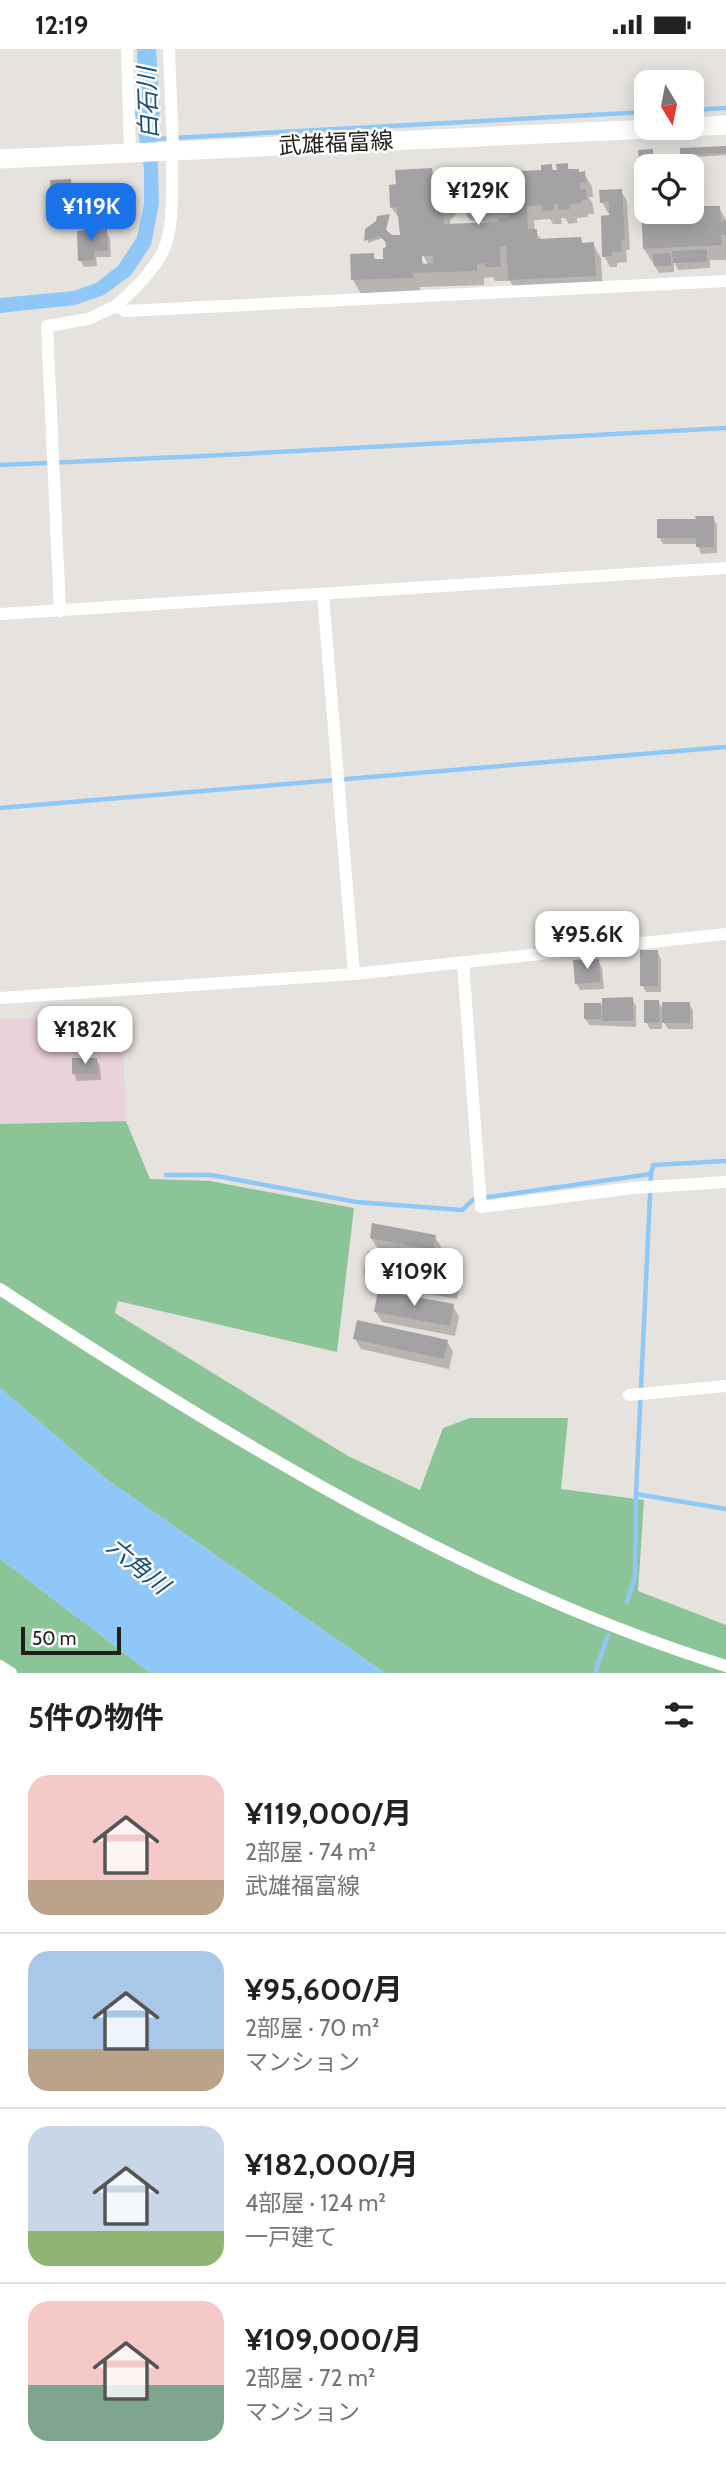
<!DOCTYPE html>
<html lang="ja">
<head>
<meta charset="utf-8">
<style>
	:root { --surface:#fff; --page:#f2f2f2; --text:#222; --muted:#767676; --line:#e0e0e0; --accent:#1a73e8 }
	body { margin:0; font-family:Cabin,"Noto Sans JP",sans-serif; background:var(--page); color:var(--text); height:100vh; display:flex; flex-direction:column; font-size:26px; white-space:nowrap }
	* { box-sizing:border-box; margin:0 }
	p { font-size:23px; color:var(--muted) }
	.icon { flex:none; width:38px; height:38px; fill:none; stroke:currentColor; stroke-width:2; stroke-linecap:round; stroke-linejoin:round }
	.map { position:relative; height:1624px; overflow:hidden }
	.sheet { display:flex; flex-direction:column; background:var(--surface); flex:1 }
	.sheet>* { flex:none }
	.needle { width:46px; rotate:170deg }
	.controls { position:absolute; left:634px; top:21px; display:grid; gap:14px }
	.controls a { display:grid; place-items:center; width:70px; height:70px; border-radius:14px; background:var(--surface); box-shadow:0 4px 18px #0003; font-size:35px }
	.scale { position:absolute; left:21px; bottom:18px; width:100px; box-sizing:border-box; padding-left:7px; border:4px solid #211f1e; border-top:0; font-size:19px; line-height:24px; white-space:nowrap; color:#211f1e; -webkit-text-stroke:5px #fff; paint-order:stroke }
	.price { position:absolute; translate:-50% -60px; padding:0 16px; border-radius:14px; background:#fff; color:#222; font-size:23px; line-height:46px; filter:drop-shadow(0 2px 4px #0008) }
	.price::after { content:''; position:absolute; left:50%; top:42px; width:21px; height:16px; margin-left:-10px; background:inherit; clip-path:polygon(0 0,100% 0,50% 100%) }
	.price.current { background:var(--accent); color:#fff }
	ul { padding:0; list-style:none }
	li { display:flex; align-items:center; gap:21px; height:175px; padding:0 28px }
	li+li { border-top:2px solid var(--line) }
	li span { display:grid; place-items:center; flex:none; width:196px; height:140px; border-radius:21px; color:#555 }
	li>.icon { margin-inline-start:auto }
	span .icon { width:84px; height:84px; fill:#fffc; stroke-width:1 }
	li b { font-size:30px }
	h2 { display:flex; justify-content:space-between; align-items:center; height:84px; padding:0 28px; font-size:30px }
	.status { display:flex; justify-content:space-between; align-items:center; height:49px; padding:0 35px; background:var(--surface); direction:ltr }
	.status svg { height:19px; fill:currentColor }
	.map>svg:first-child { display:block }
	.industrial { fill:#ead2dd }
	.green { fill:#8bc496 }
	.water { fill:#8fc8f8 }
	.shadow { fill:#0003; fill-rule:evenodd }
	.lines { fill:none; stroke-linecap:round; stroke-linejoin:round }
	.stream { stroke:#8fc8f8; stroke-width:4.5 }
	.building { fill:#a5a2a6; fill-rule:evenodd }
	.minor { stroke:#fff; stroke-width:12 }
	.primary { stroke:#fff; stroke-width:19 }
	.labels { text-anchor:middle; stroke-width:5; stroke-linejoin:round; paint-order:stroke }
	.street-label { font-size:23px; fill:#211f1e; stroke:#fff }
	.water-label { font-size:24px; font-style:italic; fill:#194e75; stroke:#fff }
</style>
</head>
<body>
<div class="status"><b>12:19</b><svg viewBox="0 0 49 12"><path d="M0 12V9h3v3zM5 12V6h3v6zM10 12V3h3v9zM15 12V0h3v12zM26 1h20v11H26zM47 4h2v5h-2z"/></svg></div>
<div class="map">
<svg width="726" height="1624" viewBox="0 0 726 1624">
	<rect width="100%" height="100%" fill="#e6e3de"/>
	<path class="industrial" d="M122,969L126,1072L0,1075V970Z"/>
	<g class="green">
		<path d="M126,1072L150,1130L210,1132L354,1159L337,1303L118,1252L115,1264L348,1407L420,1441L443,1379L470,1369H568L561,1440L644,1451L638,1542L726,1576V1624H385L106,1430L0,1339V1075Z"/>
		<path d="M0,1510L151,1624H0Z"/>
	</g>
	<g class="water">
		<path d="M137,0H156L160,62L157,86L159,155L151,196L131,226L104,246L75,256L0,264V249L74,242L96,234L118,217L137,188L144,155V120L135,63L138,41Z"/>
		<path d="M0,1339L106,1430L385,1624H151L0,1510Z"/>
	</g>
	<g class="shadow">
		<path d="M691,34L696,60L691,61Z"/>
		<path d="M726,99V106L684,109L682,106Z"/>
		<path d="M652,102L654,113L642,114L640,111Z"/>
		<path d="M567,116L570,122L584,124L592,138L593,148H589L593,156L594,165H588V168L577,169V174L569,175L565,169H561L562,175H553L550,170L534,171L535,182L542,192L580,190L583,195H593L601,209L603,241L518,245L510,232H495L493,228L484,229V236L420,238L421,243L361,245L353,231L352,207L373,206L376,212H385V200H388L383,189L368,194L367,181L378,173V168L389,167L383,189L386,190L387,184L391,188H402L401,172L391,158L390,137H398L397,122L431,121L439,135V141L449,149L457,164L450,171V177L484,175L485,173L470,171L461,157V147H465L461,139L460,130H466V127L475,126V120H484L487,126H491V120L500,119L503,125L543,123V117H551L554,122H558V117ZM419,199L429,217H425L416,201Z"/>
		<path d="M70,132L74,139L75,180H67L63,172H58L54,165Z"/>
		<path d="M119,140L123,146L124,174L106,175L102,168Z"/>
		<path d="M621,142L627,152L630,201H626L627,213L617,214V218H610L604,207L611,164H608L602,153Z"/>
		<path d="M719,159L726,171V211H710V219L678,221L674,212V223L659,224L644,200L643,163H691Z"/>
		<path d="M106,182L110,189L111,208H96L97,217L84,218L80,211Z"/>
		<path d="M713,469L717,476V504L701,505L697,495H663L659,488V472Z"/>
		<path d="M657,903L661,910V943H646L642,936Z"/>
		<path d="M598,912L602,919L604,940L580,941L576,934Z"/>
		<path d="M632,950L636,957V978L589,976L585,969V956H604Z"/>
		<path d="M658,952L664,962L689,955L693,961V980H668L662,971V980H650L646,973Z"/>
		<path d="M96,1011L100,1017L101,1031L77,1032L74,1025Z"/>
		<path d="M435,1188L441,1198L438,1211L378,1200L371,1189Z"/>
		<path d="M455,1220L461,1231L457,1250L372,1234L366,1224Z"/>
		<path d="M453,1257L459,1268L455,1287L382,1273L375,1262Z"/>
		<path d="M355,1290L447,1292L453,1303L449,1320L361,1300Z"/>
	</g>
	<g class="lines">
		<g class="stream">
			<path d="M691,61L726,59"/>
			<path d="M154,90L646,63"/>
			<path d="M0,416L203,407L726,379"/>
			<path d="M0,759L726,698"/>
			<path d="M166,1126H211L356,1153L462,1161L474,1150L651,1125"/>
			<path d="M636,1445L726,1460"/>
			<path d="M627,1553L635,1528L636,1445L651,1125L653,1116L726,1112"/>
			<path d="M595,1624L608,1586"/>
		</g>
	</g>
	<g class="building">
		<path d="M681,23L682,29L689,27L690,33H660L659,27Z"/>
		<path d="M726,97V104L680,106V99Z"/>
		<path d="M653,100V111H639L638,101Z"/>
		<path d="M568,114V120H579V123L585,122L586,134H580V140H586L587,151H581V154L570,155V160L559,161L558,155H554V161L543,162L542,156L527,157L528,180H537V190L581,188L582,194L594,193L596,227L508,231L506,197L500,198L501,218H485V214L477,215V222L413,224L414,229L351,231L350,205L374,204V210H383V199L386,198V193L380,187L364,192L365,180L376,172L377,167L390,165L386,181L392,186H400L397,158L390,159L389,136L396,135L395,121L432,119L433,139L436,142L439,138L450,148L443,156L444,175L498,173V169L509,168V158H502L503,163L491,164V158L487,159V164L475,165V159L460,157L459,146L465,145L464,140H459L458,128H464V125H474L473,119L485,118V124H489V118H501V123L541,121V116L552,115V121H557L556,115ZM422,207H433L434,214L422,215Z"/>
		<path d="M71,130L73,173L61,174V165L52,166L50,131Z"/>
		<path d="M120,138L121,168L100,169L99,139Z"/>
		<path d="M622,140L625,190L621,191L622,203H612V207L602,208L601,167L609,166V153L600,154L599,141Z"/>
		<path d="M691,157H720L721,172L726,171V186H721L722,196L643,200L641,161L691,163Z"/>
		<path d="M107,180L108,202H94V211L78,212L77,182Z"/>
		<path d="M707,200V213L673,214L672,202Z"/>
		<path d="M671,204V217H654L653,205Z"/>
		<path d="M695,467H714V498H696V489H657V470H696Z"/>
		<rect x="640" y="901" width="18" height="36"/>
		<path d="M599,910L601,933L575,935L573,911Z"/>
		<path d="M633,948V972H602V949Z"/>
		<path d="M644,951H659L660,973L644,974Z"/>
		<rect x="662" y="953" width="28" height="21"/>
		<rect x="584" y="954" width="17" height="16"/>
		<path d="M72,1009H97L98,1025H72Z"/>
		<path d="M372,1174L436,1186L433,1201L370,1189Z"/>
		<path d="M368,1202L456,1219L452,1241L364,1224Z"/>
		<path d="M378,1241L454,1255L450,1277L374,1263Z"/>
		<path d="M357,1271L448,1291L444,1310L353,1290Z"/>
	</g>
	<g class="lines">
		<g class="minor">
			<path d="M127,0L130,104"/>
			<path d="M169,0L173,102"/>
			<path d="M116,257C133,241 151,225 162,204C175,182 172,128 172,102"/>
			<path d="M323,545L354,925"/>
			<path d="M60,562L47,277L88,270L116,257L125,262L726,232"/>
			<path d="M0,565L726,519"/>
			<path d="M463,913L481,1158L633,1139L726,1133"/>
			<path d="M0,949L354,925L726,885"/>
			<path d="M0,1240C224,1387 469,1537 726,1617"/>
			<path d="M629,1346L726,1337"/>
			<path d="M0,1617L11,1624"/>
		</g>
		<g class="primary">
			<path d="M691,78L726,76"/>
			<path d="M0,110L673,79"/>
		</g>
	</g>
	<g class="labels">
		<g class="street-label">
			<text transform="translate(336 94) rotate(-3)" y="8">武雄福富線</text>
		</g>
		<g class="water-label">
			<text transform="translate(148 54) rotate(-92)" y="8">白石川</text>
			<text transform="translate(138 1517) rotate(40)" y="8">六角川</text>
		</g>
	</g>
</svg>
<div class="controls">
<a><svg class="needle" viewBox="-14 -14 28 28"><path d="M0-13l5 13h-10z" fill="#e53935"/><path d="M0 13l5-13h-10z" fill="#767676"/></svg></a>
<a><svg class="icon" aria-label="locate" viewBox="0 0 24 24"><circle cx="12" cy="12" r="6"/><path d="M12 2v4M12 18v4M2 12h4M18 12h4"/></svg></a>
</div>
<div class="scale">50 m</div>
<b class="price" style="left:478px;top:178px">¥129K</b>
<b class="price current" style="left:91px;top:194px">¥119K</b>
<b class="price" style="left:587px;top:922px">¥95.6K</b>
<b class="price" style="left:85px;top:1017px">¥182K</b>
<b class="price" style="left:414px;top:1259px">¥109K</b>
</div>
<section class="sheet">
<h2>5件の物件<svg class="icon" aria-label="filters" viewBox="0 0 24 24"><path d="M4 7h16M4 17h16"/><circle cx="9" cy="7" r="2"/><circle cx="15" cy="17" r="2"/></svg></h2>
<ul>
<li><span style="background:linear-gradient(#f6c9c9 75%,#b9a48a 0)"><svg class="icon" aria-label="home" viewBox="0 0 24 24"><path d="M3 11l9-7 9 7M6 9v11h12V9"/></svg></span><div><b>¥119,000/月</b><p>2部屋 · 74 m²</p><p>武雄福富線</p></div></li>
<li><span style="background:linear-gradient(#a9c7e8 70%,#b9a48a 0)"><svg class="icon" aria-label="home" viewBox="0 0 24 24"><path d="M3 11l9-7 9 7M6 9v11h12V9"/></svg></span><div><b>¥95,600/月</b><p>2部屋 · 70 m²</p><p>マンション</p></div></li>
<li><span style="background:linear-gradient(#c9d6e8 75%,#8fb573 0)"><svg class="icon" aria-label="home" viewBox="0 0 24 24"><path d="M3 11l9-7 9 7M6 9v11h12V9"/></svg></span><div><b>¥182,000/月</b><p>4部屋 · 124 m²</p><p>一戸建て</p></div></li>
<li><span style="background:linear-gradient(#f6c9c9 60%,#7fa58c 0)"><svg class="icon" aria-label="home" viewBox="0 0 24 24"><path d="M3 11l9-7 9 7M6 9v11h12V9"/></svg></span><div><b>¥109,000/月</b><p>2部屋 · 72 m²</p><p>マンション</p></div></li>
</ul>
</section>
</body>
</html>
